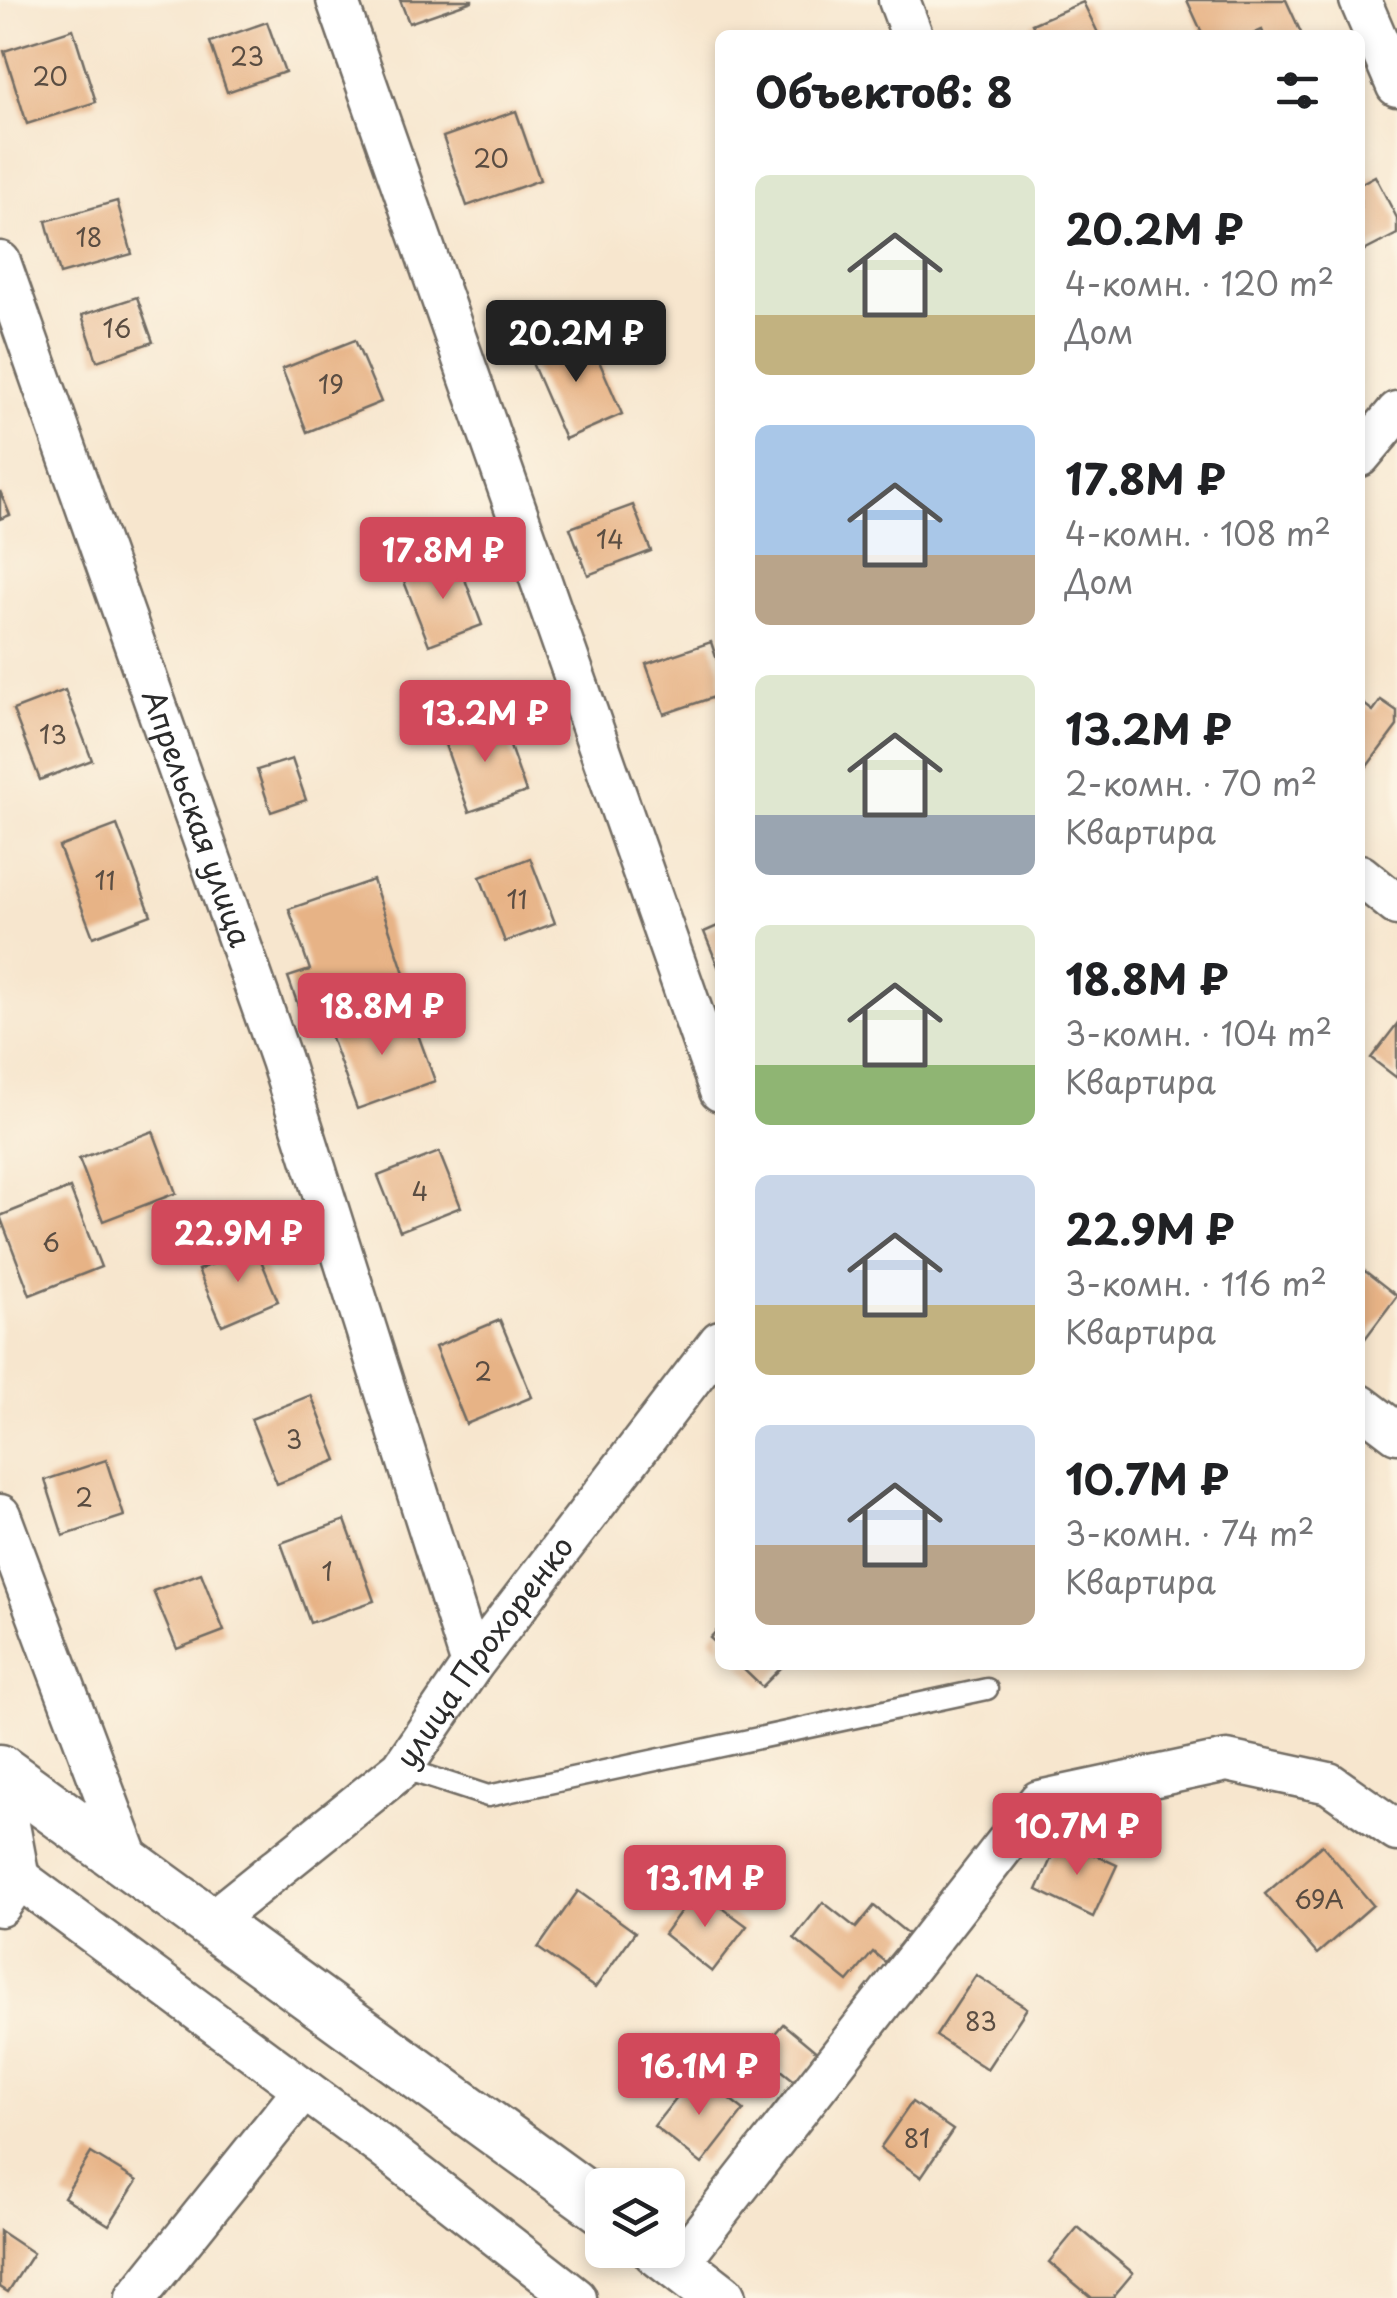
<!DOCTYPE html>
<html lang="ru">
<head>
<meta charset="utf-8">
<style>
	:root { --surface:#fff; --page:#f6f6f6; --text:#202124; --muted:#757577; --accent:#d1495b }
	body { margin:0; font-family:"Playpen Sans",sans-serif; background:var(--page); color:var(--text); height:100vh; display:flex; flex-direction:column; font-size:38px; white-space:nowrap }
	* { box-sizing:border-box; margin:0 }
	p { font-size:32px; color:var(--muted) }
	.icon { flex:none; width:55px; height:55px; fill:none; stroke:currentColor; stroke-width:2; stroke-linecap:round; stroke-linejoin:round }
	.map { position:relative; flex:1; overflow:hidden }
	.panel { position:absolute; left:715px; top:30px; width:650px; height:1640px; display:flex; flex-direction:column; background:var(--surface); border-radius:15px; box-shadow:0 5px 15px #0003 }
	.panel>* { flex:none }
	.tools { position:absolute; left:585px; top:2168px; display:grid; gap:20px }
	.tools a { display:grid; place-items:center; width:100px; height:100px; border-radius:15px; background:var(--surface); box-shadow:0 5px 15px #0003; font-size:50px }
	.price { position:absolute; translate:-50% -85px; padding:0 22px; border-radius:10px; background:var(--accent); color:#fff; font-size:32px; line-height:65px; filter:drop-shadow(0 2px 5px #0008) }
	.price::after { content:''; position:absolute; left:50%; top:60px; width:30px; height:22px; margin-left:-15px; background:inherit; clip-path:polygon(0 0,100% 0,50% 100%) }
	.price.current { background:#222; color:#fff }
	ul { padding:0; list-style:none }
	li { display:flex; align-items:center; gap:30px; height:250px; padding:0 40px }
	li span { display:grid; place-items:center; flex:none; width:280px; height:200px; border-radius:15px; color:#555 }
	li>.icon { margin-inline-start:auto }
	span .icon { width:120px; height:120px; fill:#fffc; stroke-width:1 }
	li b { font-size:42px }
	h2 { display:flex; justify-content:space-between; align-items:center; height:120px; padding:0 40px; font-size:42px }
	.map>svg:first-child { display:block }
	.building { fill:#e7b386 }
	.lines { fill:none; stroke-linecap:round; stroke-linejoin:round }
	.service-casing { stroke:#726c64; stroke-width:25 }
	.minor-casing { stroke:#726c64; stroke-width:45 }
	.tertiary-casing { stroke:#726c64; stroke-width:55 }
	.service { stroke:#fff; stroke-width:20 }
	.minor { stroke:#fff; stroke-width:40 }
	.tertiary { stroke:#fff; stroke-width:50 }
	.labels { text-anchor:middle; stroke-width:9; stroke-linejoin:round; paint-order:stroke }
	.number-label { font-size:25px; fill:#5a4d42 }
	.street-label { font-size:30px; fill:#2b2b2b; stroke:#fcf5e5 }
</style>
</head>
<body>
<div class="map">
<svg width="1397" height="2298" viewBox="0 0 1397 2298">
	<rect width="100%" height="100%" fill="#fcf5e5"/>
	<filter id="ink" filterUnits="userSpaceOnUse"><feTurbulence type="fractalNoise" baseFrequency=".01" numOctaves="2"/><feDisplacementMap in="SourceGraphic" scale="20" xChannelSelector="R" yChannelSelector="G"/><feConvolveMatrix kernelMatrix="1 2 1 2 8 2 1 2 1" color-interpolation-filters="sRGB"/></filter>
	<filter id="wash" filterUnits="userSpaceOnUse"><feTurbulence type="fractalNoise" baseFrequency=".0048" numOctaves="4" result="noise"/><feDisplacementMap in="SourceGraphic" scale="40" xChannelSelector="R" yChannelSelector="G"/><feGaussianBlur stdDeviation="2.25" result="paint"/><feColorMatrix in="noise" values="0 0 0 0 0 0 0 0 0 0 0 0 0 0 0 0 0 1.4 0 .05"/><feComposite in="paint" operator="in"/></filter>
	<g filter="url(#wash)">
		<rect width="100%" height="100%" fill="#f7e6ce"/>
		<g id="blocks">
			<g class="building">
				<path d="M400,0H472V1L409,23Z"/>
				<path d="M1187,0H1286L1302,35H1264L1262,30L1251,35H1203Z"/>
				<path d="M1083,2L1099,35H1037L1032,24Z"/>
				<path d="M267,22L285,72L227,92L210,42Z"/>
				<path d="M73,29L96,102L27,124L4,51Z"/>
				<path d="M516,111L540,180L467,206L443,137Z"/>
				<path d="M1375,176L1397,218V234L1360,253V184Z"/>
				<path d="M117,201L132,254L60,274L46,221Z"/>
				<path d="M137,297L153,342L97,361L82,315Z"/>
				<path d="M586,331L622,414L565,439L529,356Z"/>
				<path d="M355,340L381,402L307,432L282,369Z"/>
				<path d="M0,491L10,515L0,519Z"/>
				<path d="M633,505L651,551L588,575L570,528Z"/>
				<path d="M457,558L482,625L429,645L403,579Z"/>
				<path d="M711,642L720,669V695L664,714L646,664Z"/>
				<path d="M65,690L92,760L40,780L13,710Z"/>
				<path d="M1381,700L1397,711V726L1365,769L1360,765V701L1373,711Z"/>
				<path d="M500,718L526,792L469,812L443,739Z"/>
				<path d="M292,759L306,800L271,812L257,770Z"/>
				<path d="M117,825L151,915L93,937L59,847Z"/>
				<path d="M530,858L555,923L505,942L480,877Z"/>
				<path d="M373,880L405,976L300,1011L288,977L310,970L289,909Z"/>
				<path d="M720,925V971L704,932Z"/>
				<path d="M408,1007L435,1081L357,1109L330,1035Z"/>
				<path d="M1397,1024V1078L1371,1058Z"/>
				<path d="M153,1131L176,1193L103,1221L79,1159Z"/>
				<path d="M439,1152L461,1207L400,1231L378,1176Z"/>
				<path d="M70,1188L101,1267L30,1295L0,1216Z"/>
				<path d="M255,1246L278,1301L222,1325L198,1270Z"/>
				<path d="M1365,1271L1397,1296L1364,1340L1360,1337V1278Z"/>
				<path d="M500,1320L532,1397L466,1424L435,1347Z"/>
				<path d="M311,1395L337,1460L277,1484L251,1419Z"/>
				<path d="M106,1460L124,1516L63,1536L45,1480Z"/>
				<path d="M345,1520L374,1601L310,1623L281,1543Z"/>
				<path d="M201,1573L224,1631L177,1649L153,1591Z"/>
				<path d="M720,1627V1647L710,1638Z"/>
				<path d="M739,1665H784L762,1687Z"/>
				<path d="M1060,1839L1117,1865L1093,1917L1037,1890Z"/>
				<path d="M1322,1845L1373,1905L1317,1954L1265,1894Z"/>
				<path d="M697,1889L747,1926L712,1972L664,1934Z"/>
				<path d="M578,1891L635,1932L595,1988L538,1948Z"/>
				<path d="M823,1902L856,1928L874,1906L908,1934L885,1962L873,1952L848,1982L794,1938Z"/>
				<path d="M976,1975L1027,2008L987,2069L936,2036Z"/>
				<path d="M783,2024L819,2054L796,2082L759,2052Z"/>
				<path d="M696,2073L744,2110L702,2164L654,2126Z"/>
				<path d="M912,2102L953,2130L921,2177L880,2148Z"/>
				<path d="M91,2153L137,2181L109,2225L64,2197Z"/>
				<path d="M1078,2227L1133,2273L1112,2298H1092L1049,2262Z"/>
				<path d="M0,2231L33,2253L8,2292L0,2287Z"/>
			</g>
		</g>
	</g>
	<g filter="url(#ink)">
		<use href="#blocks" fill-opacity="0" stroke="#726c64" stroke-width="2.5"/>
		<g class="lines">
			<defs>
				<path id="service" d="M402,1768L488,1796L987,1689"/>
				<g id="minor">
					<path d="M337,0L720,1091"/>
					<path d="M899,0L912,35"/>
					<path d="M1360,0L1397,86"/>
					<path id="s1" d="M0,262L281,1060L472,1665"/>
					<path d="M1360,456L1397,412"/>
					<path d="M1360,875L1397,905"/>
					<path d="M1360,1405L1397,1433"/>
					<path d="M0,1515L132,1867"/>
					<path d="M0,1777L19,1878L0,1906"/>
					<path d="M19,1878L385,2149L576,2298"/>
					<path id="s2" d="M209,1923L402,1768L472,1665L720,1341"/>
					<path d="M677,2265L1039,1801L1227,1761L1329,1783L1397,1831"/>
					<path d="M136,2298L304,2089"/>
				</g>
				<g id="tertiary">
					<path d="M0,1770L602,2208"/>
					<path d="M658,2250L720,2298"/>
				</g>
			</defs>
			<use href="#service" class="service-casing"/>
			<use href="#minor" class="minor-casing"/>
			<use href="#tertiary" class="tertiary-casing"/>
			<use href="#service" class="service"/>
			<use href="#minor" class="minor"/>
			<use href="#tertiary" class="tertiary"/>
		</g>
	</g>
	<g class="labels">
		<g class="number-label">
			<text x="247" y="66">23</text>
			<text x="50" y="86">20</text>
			<text x="491" y="168">20</text>
			<text x="89" y="247">18</text>
			<text x="117" y="338">16</text>
			<text x="331" y="394">19</text>
			<text x="610" y="549">14</text>
			<text x="53" y="744">13</text>
			<text x="105" y="890">11</text>
			<text x="517" y="909">11</text>
			<text x="420" y="1201">4</text>
			<text x="51" y="1252">6</text>
			<text x="483" y="1381">2</text>
			<text x="294" y="1449">3</text>
			<text x="84" y="1507">2</text>
			<text x="327" y="1581">1</text>
			<text x="1319" y="1909">69А</text>
			<text x="981" y="2031">83</text>
			<text x="917" y="2148">81</text>
		</g>
		<g class="street-label">
			<text dy="10" stroke="none"><textPath href="#s1" startOffset="590">Апрельская улица</textPath></text>
			<text dy="10" stroke="none"><textPath href="#s2" startOffset="390">улица Прохоренко</textPath></text>
		</g>
	</g>
</svg>
<div class="tools">
<a><svg class="icon" aria-label="layers" viewBox="0 0 24 24"><path d="M12 4l9 5-9 5-9-5zM3 14l9 5 9-5"/></svg></a>
</div>
<b class="price current" style="left:576px;top:385px">20.2M ₽</b>
<b class="price" style="left:443px;top:602px">17.8M ₽</b>
<b class="price" style="left:485px;top:765px">13.2M ₽</b>
<b class="price" style="left:382px;top:1058px">18.8M ₽</b>
<b class="price" style="left:238px;top:1285px">22.9M ₽</b>
<b class="price" style="left:1077px;top:1878px">10.7M ₽</b>
<b class="price" style="left:705px;top:1930px">13.1M ₽</b>
<b class="price" style="left:699px;top:2118px">16.1M ₽</b>
<section class="panel">
<h2>Объектов: 8<svg class="icon" aria-label="filters" viewBox="0 0 24 24"><path d="M4 7h16M4 17h16"/><circle cx="9" cy="7" r="2"/><circle cx="15" cy="17" r="2"/></svg></h2>
<ul>
<li><span style="background:linear-gradient(#dfe7d0 70%,#c2b280 0)"><svg class="icon" aria-label="home" viewBox="0 0 24 24"><path d="M3 11l9-7 9 7M6 9v11h12V9"/></svg></span><div><b>20.2M ₽</b><p>4-комн. · 120 m²</p><p>Дом</p></div></li>
<li><span style="background:linear-gradient(#a9c7e8 65%,#b9a48a 0)"><svg class="icon" aria-label="home" viewBox="0 0 24 24"><path d="M3 11l9-7 9 7M6 9v11h12V9"/></svg></span><div><b>17.8M ₽</b><p>4-комн. · 108 m²</p><p>Дом</p></div></li>
<li><span style="background:linear-gradient(#dfe7d0 70%,#9aa5b1 0)"><svg class="icon" aria-label="home" viewBox="0 0 24 24"><path d="M3 11l9-7 9 7M6 9v11h12V9"/></svg></span><div><b>13.2M ₽</b><p>2-комн. · 70 m²</p><p>Квартира</p></div></li>
<li><span style="background:linear-gradient(#dfe7d0 70%,#8fb573 0)"><svg class="icon" aria-label="home" viewBox="0 0 24 24"><path d="M3 11l9-7 9 7M6 9v11h12V9"/></svg></span><div><b>18.8M ₽</b><p>3-комн. · 104 m²</p><p>Квартира</p></div></li>
<li><span style="background:linear-gradient(#c9d6e8 65%,#c2b280 0)"><svg class="icon" aria-label="home" viewBox="0 0 24 24"><path d="M3 11l9-7 9 7M6 9v11h12V9"/></svg></span><div><b>22.9M ₽</b><p>3-комн. · 116 m²</p><p>Квартира</p></div></li>
<li><span style="background:linear-gradient(#c9d6e8 60%,#b9a48a 0)"><svg class="icon" aria-label="home" viewBox="0 0 24 24"><path d="M3 11l9-7 9 7M6 9v11h12V9"/></svg></span><div><b>10.7M ₽</b><p>3-комн. · 74 m²</p><p>Квартира</p></div></li>
</ul>
</section>
</div>
</body>
</html>
